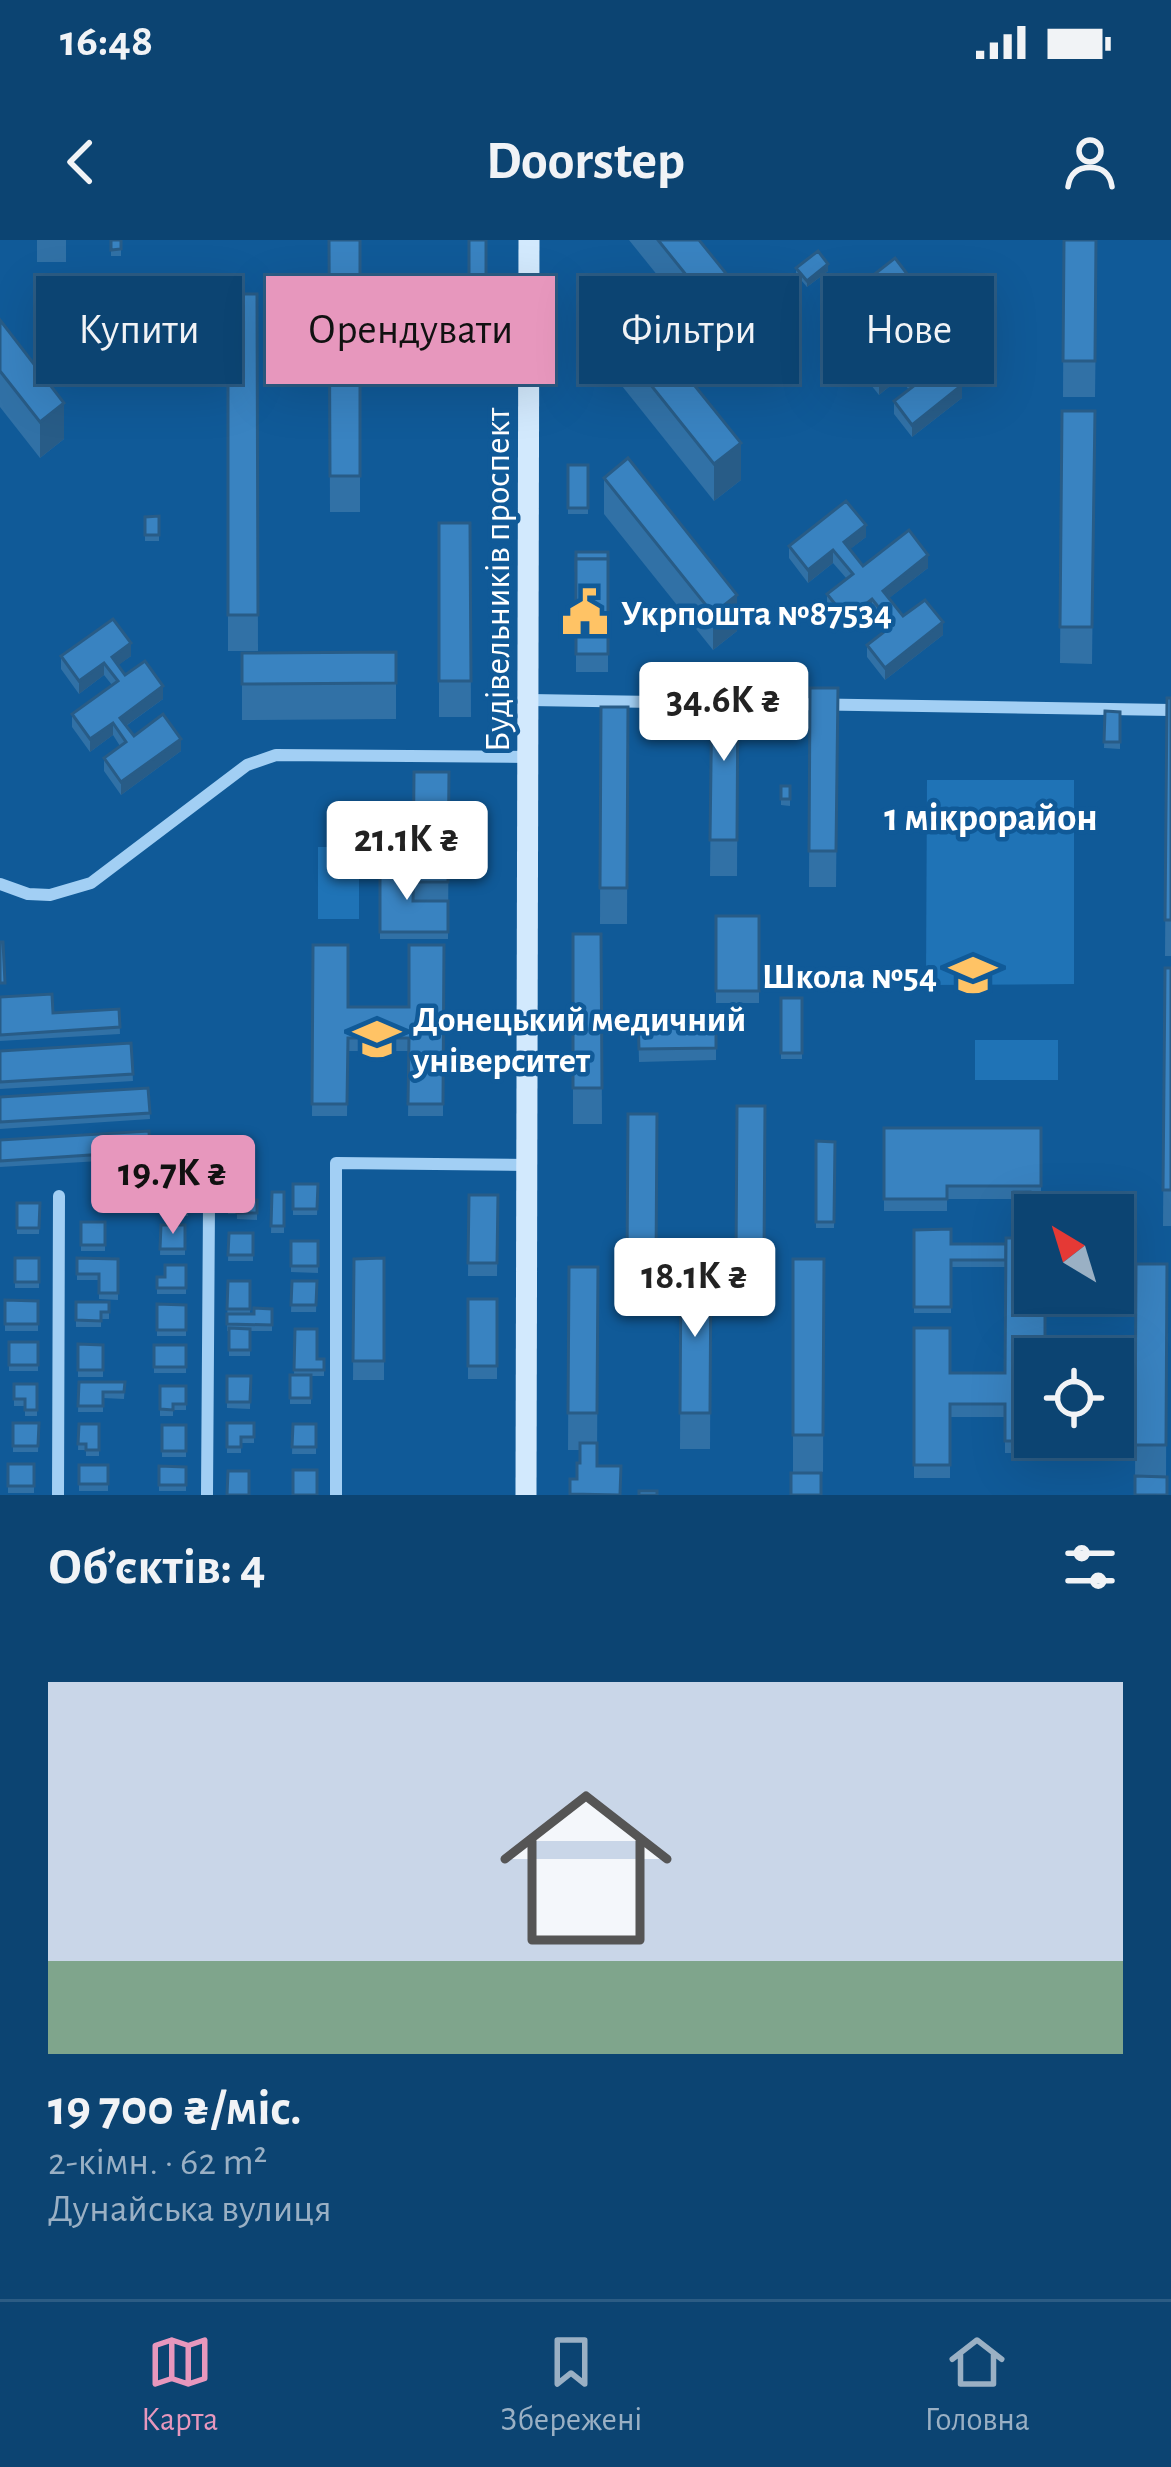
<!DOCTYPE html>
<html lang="uk">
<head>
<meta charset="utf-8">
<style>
	:root { --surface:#0c4472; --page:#1a4e7a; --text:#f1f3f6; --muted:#9ab0c4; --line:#2c5c84; --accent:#e797bd }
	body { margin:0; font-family:"Alegreya Sans",sans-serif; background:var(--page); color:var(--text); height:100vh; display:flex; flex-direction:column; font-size:45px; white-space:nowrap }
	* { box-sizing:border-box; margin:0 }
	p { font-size:39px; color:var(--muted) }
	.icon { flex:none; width:66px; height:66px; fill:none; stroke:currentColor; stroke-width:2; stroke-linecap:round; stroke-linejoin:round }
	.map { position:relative; height:1255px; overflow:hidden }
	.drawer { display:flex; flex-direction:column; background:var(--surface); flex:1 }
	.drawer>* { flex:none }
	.guide { position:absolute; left:36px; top:36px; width:1101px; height:108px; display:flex; gap:24px }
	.needle { width:78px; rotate:322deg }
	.fabs { position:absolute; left:1014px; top:954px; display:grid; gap:24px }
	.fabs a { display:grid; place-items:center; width:120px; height:120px; border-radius:0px; background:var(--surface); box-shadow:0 12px 48px #0002,0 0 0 3px var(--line); font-size:60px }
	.price { position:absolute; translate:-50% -102px; padding:0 27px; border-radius:12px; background:#fff; color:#222; font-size:39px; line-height:78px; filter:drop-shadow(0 3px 6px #0008) }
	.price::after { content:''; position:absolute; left:50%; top:72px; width:36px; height:27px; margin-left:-18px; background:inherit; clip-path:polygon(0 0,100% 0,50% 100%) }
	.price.on { background:var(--accent); color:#111 }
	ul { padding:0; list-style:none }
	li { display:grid; align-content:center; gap:24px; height:636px; padding:0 48px }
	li+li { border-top:3px solid var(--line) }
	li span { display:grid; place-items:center; height:372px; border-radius:0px; color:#555 }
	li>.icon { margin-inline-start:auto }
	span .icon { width:216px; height:216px; fill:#fffc; stroke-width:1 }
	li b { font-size:51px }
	h2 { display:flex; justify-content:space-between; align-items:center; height:144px; padding:0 48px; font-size:51px }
	.pill { padding:0 42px; border-radius:0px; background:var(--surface); box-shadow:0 12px 48px #0002,0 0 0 3px var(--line); font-size:42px; line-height:108px }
	.pill.on { background:var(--accent); color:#111 }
	.status { display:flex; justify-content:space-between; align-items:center; height:84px; padding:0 60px; background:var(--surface); direction:ltr }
	.status svg { height:33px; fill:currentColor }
	header { display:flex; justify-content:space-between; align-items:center; height:156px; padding:0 48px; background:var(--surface); font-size:54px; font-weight:700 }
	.tab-bar { display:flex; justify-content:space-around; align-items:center; height:168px; border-top:3px solid var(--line); background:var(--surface); font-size:33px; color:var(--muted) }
	.tab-bar a { display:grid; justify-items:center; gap:6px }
	.tab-bar .on { color:var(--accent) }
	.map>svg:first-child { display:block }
	.green { fill:#1f73b6 }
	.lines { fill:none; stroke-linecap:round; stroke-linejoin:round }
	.minor { stroke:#a2cff4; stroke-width:12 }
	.secondary { stroke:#d2e9fd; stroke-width:21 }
	.wall { fill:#3171a6 }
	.shaded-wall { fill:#285c87 }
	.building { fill:#3983c1; stroke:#285c87; stroke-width:3 }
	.labels { text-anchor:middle; stroke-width:9; stroke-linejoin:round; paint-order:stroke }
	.street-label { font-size:36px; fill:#fff; stroke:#105a98 }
	.poi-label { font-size:36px; font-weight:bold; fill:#fff; stroke:#105a98; text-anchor:start }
	.neighbourhood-label { font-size:39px; font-weight:bold; fill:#fff; stroke:#105a98 }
</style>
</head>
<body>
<div class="status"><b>16:48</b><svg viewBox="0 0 49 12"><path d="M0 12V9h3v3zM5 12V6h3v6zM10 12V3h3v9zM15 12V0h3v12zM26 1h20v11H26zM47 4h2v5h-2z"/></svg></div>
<header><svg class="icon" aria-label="back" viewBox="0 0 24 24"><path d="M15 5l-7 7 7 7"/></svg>Doorstep<svg class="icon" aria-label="person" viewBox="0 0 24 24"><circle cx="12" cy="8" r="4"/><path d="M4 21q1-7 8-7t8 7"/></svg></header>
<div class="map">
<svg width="1171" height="1255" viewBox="0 0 1171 1255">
	<rect width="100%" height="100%" fill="#105a98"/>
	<g class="green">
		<path d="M927,540H1074V744L926,745Z"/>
		<rect x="318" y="607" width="41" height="72"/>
		<rect x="975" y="800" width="83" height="40"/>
	</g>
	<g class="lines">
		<g class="minor">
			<path d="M530,460L1171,470"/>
			<path d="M0,644L28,654L50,655L91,643L247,525L276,515L529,517"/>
			<path d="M58,1255L59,956"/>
			<path d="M207,1255L209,965"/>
			<path d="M336,1255V923L528,925"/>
		</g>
		<path class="secondary" d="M526,1255L529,0"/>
	</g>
	<g class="wall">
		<rect x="37" y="0" width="29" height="22"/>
		<rect x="111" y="0" width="10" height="16"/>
		<path d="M329,0H360V272H330Z"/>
		<rect x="469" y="0" width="17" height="45"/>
		<path d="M629,0H699L741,88L716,108Z"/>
		<path d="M1064,0H1097L1095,157H1063Z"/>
		<path d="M796,28L828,31L807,47L796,34Z"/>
		<path d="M228,54H257L258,411H228Z"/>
		<path d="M914,55L903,64L913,76L949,99L913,127L923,139L962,158L912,197L894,174V161L909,150L900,138L879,155L859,130V118L898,88L888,76L864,95L844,70V58Z"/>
		<path d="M458,70H486V137L469,138V127L458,128Z"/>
		<rect x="65" y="73" width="23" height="41"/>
		<path d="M0,80L64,199L40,218L0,167Z"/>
		<path d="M602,84L741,240L714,261L602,121Z"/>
		<path d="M1062,171H1095L1092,424L1060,423Z"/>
		<rect x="568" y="225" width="20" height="49"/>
		<path d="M604,238L737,391L713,410L604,274Z"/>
		<path d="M159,276V301H145V277Z"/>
		<path d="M439,283H470L471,477H439Z"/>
		<path d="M866,297L850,309L863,326L928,328L889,358L903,376L943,395L885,440L867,417V405L886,390L872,372L847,392L827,367V354L847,339L833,323L808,343L789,318V306Z"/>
		<rect x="576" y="312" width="32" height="120"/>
		<path d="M396,412V479L242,480V413Z"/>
		<path d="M61,416H131L118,425L125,435L163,459L126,486L134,496L181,511L121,555L104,531V518L120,506L113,495L90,512L72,487V474L112,445L104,435L79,454L61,429Z"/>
		<path d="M712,448H738L737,636H710Z"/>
		<path d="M810,448H838L836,647H809Z"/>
		<path d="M1167,458H1171V716H1165Z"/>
		<path d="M601,467H628L627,684H600Z"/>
		<path d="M1105,471L1120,472V509L1104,508Z"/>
		<path d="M449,532L448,699H380V621H413Z"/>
		<path d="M781,546H790V566L781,565Z"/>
		<rect x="716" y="676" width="43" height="87"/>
		<path d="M573,694H601L602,884H573Z"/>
		<path d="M313,705L348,767H409L444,705L443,876H408L409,811H348L347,876H312Z"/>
		<path d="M1165,728H1171V986H1163Z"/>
		<path d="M0,757L53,773L119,769L120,794L0,801Z"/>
		<rect x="781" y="758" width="21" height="61"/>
		<path d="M716,777V820L639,822L638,779Z"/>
		<path d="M131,803L133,841L0,849V811Z"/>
		<path d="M148,848L150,879L0,889V857Z"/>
		<path d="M737,866H765L764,1055H736Z"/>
		<path d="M628,874H657L656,1062H627Z"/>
		<path d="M884,888H1041V958H1030V998L1045,1213H1005V1177H950V1238H914V1088L950,1133H1005L1006,1027H951V1073H914V990L951,1004H1006L1014,998V959H947V971H884Z"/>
		<path d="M149,891L150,918L0,927V900Z"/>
		<path d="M816,901L835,902L834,988H816Z"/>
		<rect x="112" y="941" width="22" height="21"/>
		<path d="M293,944H318L317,975H293Z"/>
		<rect x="165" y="947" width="23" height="29"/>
		<path d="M228,948L250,960H257V980L237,979V974H228Z"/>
		<path d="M272,952H284V993H271Z"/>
		<path d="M469,955H498L497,1036H468Z"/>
		<path d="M17,963H40L39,994H17Z"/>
		<rect x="81" y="982" width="24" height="29"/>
		<path d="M161,985H185V1015H160Z"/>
		<path d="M229,993H253V1021H228Z"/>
		<path d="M291,1001H318V1033L291,1032Z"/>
		<rect x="15" y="1018" width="24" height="30"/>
		<path d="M77,1018L118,1019V1060L99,1059V1040H77Z"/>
		<path d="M384,1018V1140H353L354,1019Z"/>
		<path d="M793,1019H824L823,1232H793Z"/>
		<path d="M1136,1024H1167L1166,1237L1135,1255Z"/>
		<path d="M186,1025V1054H157V1037H165Z"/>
		<path d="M569,1027H598L597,1226L620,1255H570V1239H577L580,1223V1210H568Z"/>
		<path d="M681,1027H711L710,1209H680Z"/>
		<path d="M228,1041H250V1074L272,1069V1091H250V1116H229V1091H227Z"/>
		<path d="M292,1041H317L316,1072H291Z"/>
		<rect x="468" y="1059" width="29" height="80"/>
		<path d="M5,1060L38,1061V1091H5Z"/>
		<path d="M76,1062H109V1079H101V1087H76Z"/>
		<path d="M157,1064L186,1065V1096H157Z"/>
		<path d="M295,1089L317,1119H324V1136H311V1164H290V1135H294Z"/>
		<rect x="9" y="1102" width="29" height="29"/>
		<path d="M78,1104L103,1105V1137H78Z"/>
		<rect x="154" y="1105" width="32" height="28"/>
		<path d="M227,1136H251L250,1169L227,1168Z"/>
		<path d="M79,1142H125L124,1159L103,1158V1172H78Z"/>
		<path d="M14,1144H37V1176H25V1166H14Z"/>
		<path d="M160,1146H186V1170H173V1176H160Z"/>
		<path d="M13,1183H39L38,1212H13Z"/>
		<path d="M227,1183H254V1203H241V1213H227Z"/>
		<path d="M79,1184H99V1216H86V1210H78Z"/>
		<path d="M293,1184H316V1214H292Z"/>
		<rect x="162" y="1185" width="24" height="32"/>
		<rect x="8" y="1224" width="26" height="29"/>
		<rect x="79" y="1225" width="29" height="26"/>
		<path d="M159,1226L186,1227V1251H159Z"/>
	</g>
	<g class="shaded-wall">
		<path d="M828,24V31L807,47V41Z"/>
		<path d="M914,43V55L897,69V56Z"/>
		<path d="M741,52V88L716,108V72Z"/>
		<path d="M888,63V76L864,95V83Z"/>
		<path d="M949,87V99L907,132V120Z"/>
		<path d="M900,126V138L879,155V142Z"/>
		<path d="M962,145V158L912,197V185Z"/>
		<path d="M64,163V199L40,218V182Z"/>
		<path d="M741,203V240L714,261V224Z"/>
		<path d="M866,285V297L844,314V302Z"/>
		<path d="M833,310V323L808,343V330Z"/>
		<path d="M928,315V328L883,363V351Z"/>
		<path d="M737,355V391L713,410V374Z"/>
		<path d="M872,359V372L847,392V379Z"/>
		<path d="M943,382V395L885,440V428Z"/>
		<path d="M131,403V416L112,430V417Z"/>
		<path d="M104,423V435L79,454V441Z"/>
		<path d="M163,446V459L120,490V478Z"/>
		<path d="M113,483V495L90,512V499Z"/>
		<path d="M181,499V511L121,555V542Z"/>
	</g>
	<g class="building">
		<path d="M111,0H121V9L111,10Z"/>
		<path d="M329,0H360V236H330Z"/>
		<rect x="469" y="0" width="17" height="39"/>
		<path d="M658,0H699L741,52L716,72Z"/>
		<path d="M1064,0H1096L1095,121H1063Z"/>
		<path d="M818,11L828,24L807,41L796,28Z"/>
		<path d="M895,18L914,43L897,56L913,76L930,62L949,87L907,120L923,139L944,122L962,145L912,185L894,161L915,145L900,126L879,142L859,118L904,83L888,63L864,83L844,58Z"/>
		<path d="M228,54H257L258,375H228Z"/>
		<path d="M628,63L741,203L714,224L602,84Z"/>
		<path d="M458,70H486V131H469V121H458Z"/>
		<rect x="65" y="73" width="23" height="35"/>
		<path d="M0,80L64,163L40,182L0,131Z"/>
		<path d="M1062,171H1095L1092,387H1060Z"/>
		<path d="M628,218L737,355L713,374L604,238Z"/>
		<rect x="568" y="225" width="20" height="43"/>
		<path d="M846,261L866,285L844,302L863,326L909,290L928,315L883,351L903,376L925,360L943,382L885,428L867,405L893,385L872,359L847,379L827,354L853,334L833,310L808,330L789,306Z"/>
		<path d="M159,276V295H145V277Z"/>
		<path d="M439,283H470L471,441H439Z"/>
		<path d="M576,312H608V319H576V332Z"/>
		<rect x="576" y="319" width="32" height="95"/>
		<path d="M113,379L131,403L112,417L125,435L145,421L163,446L120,478L134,496L163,474L181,499L121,542L104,518L126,502L113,483L90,499L72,474L118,441L104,423L79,441L61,416Z"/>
		<path d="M396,412V443L242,444V413Z"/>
		<path d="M712,448H738L737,600H710Z"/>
		<path d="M810,448H838L836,611H809Z"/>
		<path d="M1167,458H1171V680H1165Z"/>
		<path d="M601,467H628L627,648H600Z"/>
		<path d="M1105,471L1120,472V502H1104Z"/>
		<path d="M414,532H449L448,642H413Z"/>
		<rect x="781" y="546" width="9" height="13"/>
		<path d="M380,621H414L413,661H448V692H380Z"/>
		<rect x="716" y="676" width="43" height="75"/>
		<path d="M573,694H601L602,848H573Z"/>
		<path d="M0,702H3L5,743H0Z"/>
		<path d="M313,705H348V767H409V705H444L443,864H408L409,798H348L347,864H312Z"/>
		<path d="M1165,728H1171V950H1163Z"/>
		<path d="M52,754L53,773L119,769L120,787L0,795V757Z"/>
		<rect x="781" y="758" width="21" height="55"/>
		<path d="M716,777V808L639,809L638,779Z"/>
		<path d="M131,803L133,834L0,842V811Z"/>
		<path d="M148,848L150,873L0,882V857Z"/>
		<path d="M737,866H765L764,1019H736Z"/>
		<path d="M628,874H657L656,1026H627Z"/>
		<path d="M884,888H1041V946H947V959H884Z"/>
		<path d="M149,891L150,911L0,921V900Z"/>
		<path d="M816,901L835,902L834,982H816Z"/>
		<rect x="112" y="941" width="22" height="14"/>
		<path d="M293,944H318L317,969H293Z"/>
		<rect x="165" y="947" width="23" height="22"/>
		<path d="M228,948H250V960H257V973H237V968H228Z"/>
		<path d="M272,952H284V986H271Z"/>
		<rect x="1014" y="952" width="16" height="46"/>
		<path d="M469,955H498L497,1023H468Z"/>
		<path d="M17,963H40L39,988H17Z"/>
		<rect x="81" y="982" width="24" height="23"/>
		<path d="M161,985H185V1009H160Z"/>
		<path d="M951,989V1004H1006V1020H951V1067H914V990Z"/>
		<path d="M229,993H253V1015H228Z"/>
		<path d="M1006,998H1035V1053H1045V1119H1035V1197H1045V1201H1005V1164H950V1225H914V1088H950V1133H1005Z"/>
		<rect x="291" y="1001" width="27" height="25"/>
		<rect x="15" y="1018" width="24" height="24"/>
		<path d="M77,1018L118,1019V1053H99V1034H77Z"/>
		<path d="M384,1018V1121H353L354,1019Z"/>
		<path d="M793,1019H824L823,1195H793Z"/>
		<path d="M1136,1024H1167L1166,1205H1135Z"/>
		<path d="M165,1025H186V1048H157V1037H165Z"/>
		<path d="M569,1027H598L597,1173H568Z"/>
		<path d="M681,1027H711L710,1173H680Z"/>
		<path d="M228,1041H250V1069H227Z"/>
		<path d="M292,1041H317L316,1065H291Z"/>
		<rect x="468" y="1059" width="29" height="67"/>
		<path d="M5,1060L38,1061V1084H5Z"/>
		<path d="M76,1062H109V1072H101V1081L76,1080Z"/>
		<path d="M157,1064L186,1065V1090H157Z"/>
		<path d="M254,1068L272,1069V1085L227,1084V1074H254Z"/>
		<path d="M229,1088L250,1089V1110H229Z"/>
		<path d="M295,1089H317V1119H324V1130H294Z"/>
		<rect x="9" y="1102" width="29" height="23"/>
		<path d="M78,1104L103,1105V1130H78Z"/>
		<rect x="154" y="1105" width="32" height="22"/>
		<rect x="290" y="1135" width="21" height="23"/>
		<path d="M227,1136H251L250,1162H227Z"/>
		<path d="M79,1142H125L124,1152H103V1166H78Z"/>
		<path d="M14,1144H37V1170H25V1159H14Z"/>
		<path d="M160,1146H186V1164H173V1170L160,1169Z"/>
		<path d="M13,1183H39L38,1206H13Z"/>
		<path d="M227,1183H254V1197H241V1207H227Z"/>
		<path d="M79,1184H99V1210H86V1204H78Z"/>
		<path d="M293,1184H316V1207H292Z"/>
		<rect x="162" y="1185" width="24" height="26"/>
		<path d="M580,1203H597V1226H621L620,1255L570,1254V1239H577V1223H580Z"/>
		<rect x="8" y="1224" width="26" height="22"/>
		<rect x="79" y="1225" width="29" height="19"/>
		<path d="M159,1226L186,1227V1245H159Z"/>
		<rect x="293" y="1230" width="24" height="25"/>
		<path d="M228,1231H249V1255H227Z"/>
		<rect x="791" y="1233" width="30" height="22"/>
		<path d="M1135,1236L1167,1237V1255H1135Z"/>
		<rect x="639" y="1251" width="18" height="4"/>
	</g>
	<defs>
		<symbol id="civic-bare" viewBox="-9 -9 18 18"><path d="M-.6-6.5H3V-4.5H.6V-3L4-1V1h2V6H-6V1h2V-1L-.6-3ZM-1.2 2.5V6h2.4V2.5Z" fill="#ffc365" stroke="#105a98" stroke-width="2.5" paint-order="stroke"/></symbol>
		<symbol id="school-bare" viewBox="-9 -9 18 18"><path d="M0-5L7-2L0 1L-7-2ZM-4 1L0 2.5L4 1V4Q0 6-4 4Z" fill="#ffc365" stroke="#105a98" stroke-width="2.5" paint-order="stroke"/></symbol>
		<symbol id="university-bare" viewBox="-9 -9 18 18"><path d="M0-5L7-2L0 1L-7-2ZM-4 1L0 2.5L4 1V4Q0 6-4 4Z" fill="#ffc365" stroke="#105a98" stroke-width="2.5" paint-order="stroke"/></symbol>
	</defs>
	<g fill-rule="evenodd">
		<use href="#civic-bare" x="552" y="339" width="66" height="66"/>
		<use href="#school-bare" x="940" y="702" width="66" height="66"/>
		<use href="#university-bare" x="344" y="766" width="66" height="66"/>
	</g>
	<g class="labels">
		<g class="street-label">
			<text transform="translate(496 340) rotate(-90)" y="13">Будівельників проспект</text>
		</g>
		<g class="poi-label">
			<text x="621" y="385">Укрпошта №87534</text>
			<text x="937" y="748" text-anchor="end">Школа №54</text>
			<text x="413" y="791">Донецький медичний<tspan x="413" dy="41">університет</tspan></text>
		</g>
		<g class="neighbourhood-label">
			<text x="991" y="590">1 мікрорайон</text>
		</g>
	</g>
</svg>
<div class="fabs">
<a><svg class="needle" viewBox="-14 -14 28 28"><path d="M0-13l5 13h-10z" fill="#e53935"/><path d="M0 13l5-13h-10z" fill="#9ab0c4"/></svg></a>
<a><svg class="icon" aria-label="locate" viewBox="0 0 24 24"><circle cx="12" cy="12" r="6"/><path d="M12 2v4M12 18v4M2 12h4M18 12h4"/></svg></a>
</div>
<b class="price" style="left:724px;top:524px">34.6K ₴</b>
<b class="price" style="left:407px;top:663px">21.1K ₴</b>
<b class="price on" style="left:173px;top:997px">19.7K ₴</b>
<b class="price" style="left:695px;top:1100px">18.1K ₴</b>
<div class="guide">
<a class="pill">Купити</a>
<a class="pill on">Орендувати</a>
<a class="pill">Фільтри</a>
<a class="pill">Нове</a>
</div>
</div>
<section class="drawer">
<h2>Об’єктів: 4<svg class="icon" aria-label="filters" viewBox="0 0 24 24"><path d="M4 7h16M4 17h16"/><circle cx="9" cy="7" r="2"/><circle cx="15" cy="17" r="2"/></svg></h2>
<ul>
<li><span style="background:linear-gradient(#c9d6e8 75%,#7fa58c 0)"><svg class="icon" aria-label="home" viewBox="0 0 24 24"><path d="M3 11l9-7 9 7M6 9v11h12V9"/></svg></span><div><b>19 700 ₴/міс.</b><p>2-кімн. · 62 m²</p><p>Дунайська вулиця</p></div></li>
</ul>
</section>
<nav class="tab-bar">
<a class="on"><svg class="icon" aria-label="map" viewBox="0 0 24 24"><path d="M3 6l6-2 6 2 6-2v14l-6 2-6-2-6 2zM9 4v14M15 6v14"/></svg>Карта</a>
<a><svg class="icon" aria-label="saved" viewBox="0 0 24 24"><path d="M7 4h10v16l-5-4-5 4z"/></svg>Збережені</a>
<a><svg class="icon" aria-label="home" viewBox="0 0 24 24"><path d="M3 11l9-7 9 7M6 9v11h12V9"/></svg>Головна</a>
</nav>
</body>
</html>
